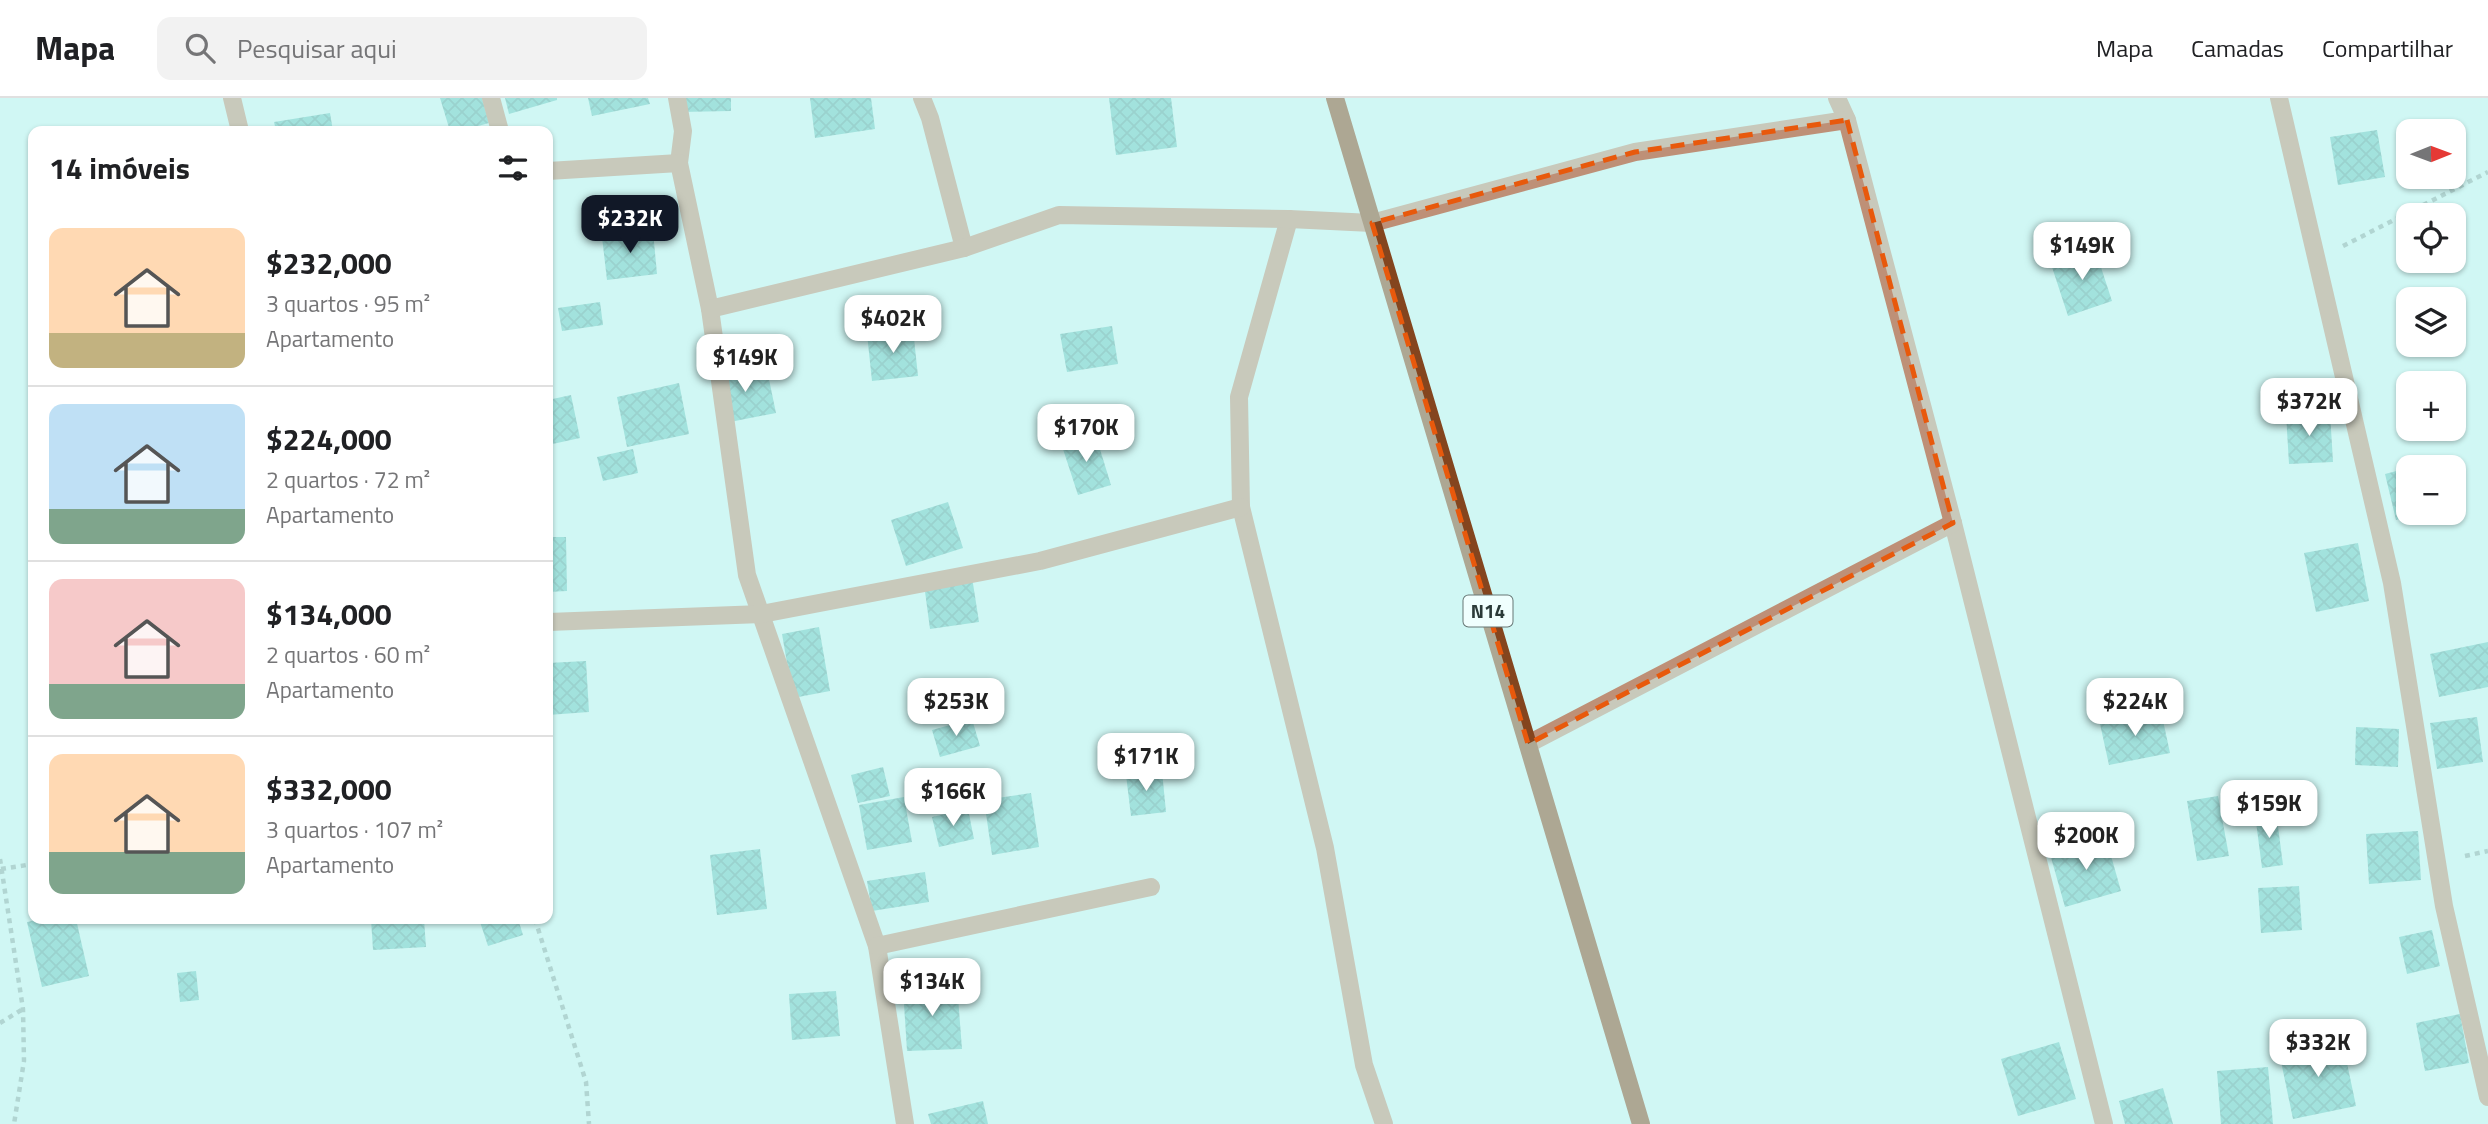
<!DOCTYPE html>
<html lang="pt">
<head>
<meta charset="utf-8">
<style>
	:root { --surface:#fff; --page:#f2f2f2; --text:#202124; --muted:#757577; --line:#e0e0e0; --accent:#111827 }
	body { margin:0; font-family:"Titillium Web",sans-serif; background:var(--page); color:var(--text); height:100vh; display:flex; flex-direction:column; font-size:26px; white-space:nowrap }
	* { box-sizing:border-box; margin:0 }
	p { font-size:23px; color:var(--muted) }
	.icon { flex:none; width:38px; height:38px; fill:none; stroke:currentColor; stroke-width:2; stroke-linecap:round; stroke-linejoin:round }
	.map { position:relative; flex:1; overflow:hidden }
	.details { position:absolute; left:28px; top:28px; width:525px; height:798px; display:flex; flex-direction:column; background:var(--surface); border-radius:14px; box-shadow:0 2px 5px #0004 }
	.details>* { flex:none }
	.needle { width:46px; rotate:89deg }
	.controls { position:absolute; left:2396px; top:21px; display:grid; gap:14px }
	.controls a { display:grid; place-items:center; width:70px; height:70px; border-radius:14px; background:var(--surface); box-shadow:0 2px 5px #0004; font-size:35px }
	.price { position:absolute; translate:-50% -60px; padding:0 16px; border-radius:14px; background:#fff; color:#222; font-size:23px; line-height:46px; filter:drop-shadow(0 2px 4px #0008) }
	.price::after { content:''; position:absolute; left:50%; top:42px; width:21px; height:16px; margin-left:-10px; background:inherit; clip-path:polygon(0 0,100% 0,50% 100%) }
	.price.selected { background:var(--accent); color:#fff }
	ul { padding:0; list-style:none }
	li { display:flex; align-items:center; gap:21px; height:175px; padding:0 21px }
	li+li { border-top:2px solid var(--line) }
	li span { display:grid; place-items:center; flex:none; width:196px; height:140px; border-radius:14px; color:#555 }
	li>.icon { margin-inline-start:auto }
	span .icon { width:84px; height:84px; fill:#fffc; stroke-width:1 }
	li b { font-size:30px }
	h2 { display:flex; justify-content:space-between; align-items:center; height:84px; padding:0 21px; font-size:30px }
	header { display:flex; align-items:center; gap:42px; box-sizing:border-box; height:98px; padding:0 35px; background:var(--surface); border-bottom:2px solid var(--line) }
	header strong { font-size:33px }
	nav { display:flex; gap:38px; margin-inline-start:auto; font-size:24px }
	.search { width:490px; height:63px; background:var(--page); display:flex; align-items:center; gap:18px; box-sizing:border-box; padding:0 24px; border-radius:14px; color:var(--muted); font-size:26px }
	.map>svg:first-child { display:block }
	.building { fill:url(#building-cross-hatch) }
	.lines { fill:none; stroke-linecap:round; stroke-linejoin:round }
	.path { stroke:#8daba8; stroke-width:4.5; stroke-dasharray:5 5; stroke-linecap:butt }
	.minor { stroke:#be9077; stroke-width:18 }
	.major { stroke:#84451e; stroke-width:18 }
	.marked { fill:none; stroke:#e8590c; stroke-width:5; stroke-dasharray:14 9; stroke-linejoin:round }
	.labels { text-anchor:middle; stroke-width:5; stroke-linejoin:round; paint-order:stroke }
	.shield { fill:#f0fffe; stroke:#667674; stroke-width:2 }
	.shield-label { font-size:19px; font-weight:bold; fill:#2b3b39 }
</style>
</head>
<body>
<header>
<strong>Mapa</strong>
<div class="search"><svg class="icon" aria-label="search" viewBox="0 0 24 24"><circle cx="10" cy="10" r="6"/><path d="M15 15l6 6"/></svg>Pesquisar aqui</div>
<nav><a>Mapa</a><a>Camadas</a><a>Compartilhar</a></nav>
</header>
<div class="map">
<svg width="2488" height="1026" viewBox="0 0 2488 1026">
	<defs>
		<pattern id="building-cross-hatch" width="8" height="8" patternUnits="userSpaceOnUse" patternTransform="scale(1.75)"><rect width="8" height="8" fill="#6cc8c2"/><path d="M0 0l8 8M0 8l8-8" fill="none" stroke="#59a49f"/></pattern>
	</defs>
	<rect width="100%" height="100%" fill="#d0f7f4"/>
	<g class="building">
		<path d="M440,0H482L489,25L460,33H450Z"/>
		<path d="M505,0H557V2L509,16Z"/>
		<path d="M588,0H648L650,6L592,18Z"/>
		<path d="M681,0H731V13L681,14Z"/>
		<path d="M810,0H871L875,31L815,40Z"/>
		<path d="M1109,0H1171L1177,49L1116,57Z"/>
		<path d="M330,15L333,33H276L274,24Z"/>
		<path d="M2377,32L2385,79L2338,87L2330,39Z"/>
		<path d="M653,133L657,176L607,182L602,139Z"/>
		<path d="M2095,151L2112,203L2068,218L2051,166Z"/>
		<path d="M600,204L603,227L562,233L558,210Z"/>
		<path d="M1112,228L1118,266L1067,274L1060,236Z"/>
		<path d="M913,231L918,278L872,283L867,236Z"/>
		<path d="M766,267L776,315L725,325L715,277Z"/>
		<path d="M679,285L689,336L627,349L617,299Z"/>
		<path d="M571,297L580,340L548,347V302Z"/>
		<path d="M2330,314L2333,364L2289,366L2286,316Z"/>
		<path d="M1095,335L1111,387L1078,397L1061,345Z"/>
		<path d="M633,351L638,375L603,383L597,359Z"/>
		<path d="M2408,370V415L2419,416L2396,422L2385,376Z"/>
		<path d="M948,404L963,450L906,468L891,422Z"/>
		<path d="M548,439H566L567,493L548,494Z"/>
		<path d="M2358,445L2369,503L2316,514L2304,455Z"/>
		<path d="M972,479L979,524L930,531L924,486Z"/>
		<path d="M819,529L830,593L793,600L782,536Z"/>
		<path d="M2488,544V589L2439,599L2430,556Z"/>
		<path d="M586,563L589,614L548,617V565Z"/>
		<path d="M2161,613L2170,655L2109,667L2100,626Z"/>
		<path d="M2477,619L2483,664L2437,671L2430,625Z"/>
		<path d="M972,621L980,648L940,659L932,632Z"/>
		<path d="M2356,629L2399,631L2398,669L2355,667Z"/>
		<path d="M883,669L890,698L858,705L851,677Z"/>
		<path d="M1162,673L1166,714L1131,718L1126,677Z"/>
		<path d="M1031,695L1039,749L992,757L984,702Z"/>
		<path d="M2218,698L2229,758L2197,763L2187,703Z"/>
		<path d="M904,699L912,744L867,752L859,707Z"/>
		<path d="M968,711L974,741L939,749L932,719Z"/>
		<path d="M2276,713L2283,767L2262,770L2255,716Z"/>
		<path d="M2418,733L2421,782L2369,786L2366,736Z"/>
		<path d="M2106,740L2121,793L2065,809L2050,756Z"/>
		<path d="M760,751L767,811L717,817L710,757Z"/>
		<path d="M925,774L929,804L872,813L867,783Z"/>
		<path d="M2299,788L2302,832L2261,835L2258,790Z"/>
		<path d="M42,821H76L89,878L42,889L27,824Z"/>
		<path d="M371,821H424L426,849L373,852Z"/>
		<path d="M479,821H518L523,837L488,848Z"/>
		<path d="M2432,832L2440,868L2407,876L2399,839Z"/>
		<path d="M196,873L199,902L180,904L177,875Z"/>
		<path d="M957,886L962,951L907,953L903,890Z"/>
		<path d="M836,893L840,938L792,942L789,896Z"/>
		<path d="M2460,916L2469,965L2425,973L2416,925Z"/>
		<path d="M2342,941L2356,1008L2293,1021L2279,954Z"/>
		<path d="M2059,944L2076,1001L2018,1018L2001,961Z"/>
		<path d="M2268,969L2273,1026H2221L2217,973Z"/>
		<path d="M2163,990L2173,1026H2125L2119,1003Z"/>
		<path d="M983,1003L988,1026H931L928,1016Z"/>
	</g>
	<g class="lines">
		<g class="path">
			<path d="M2343,148L2488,74"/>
			<path d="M2465,758L2488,753"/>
			<path d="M0,761L23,911L24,963L14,1026"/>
			<path d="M1,771L33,766"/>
			<path d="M535,821L586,984L589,1026"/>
			<path d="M0,925L23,911"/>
		</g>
		<g class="minor">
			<path d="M232,0L240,33"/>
			<path d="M491,0L500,33"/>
			<path d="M677,0L683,33L679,65L710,211L747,477L877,848L905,1026"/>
			<path d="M922,0L930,20L964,150"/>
			<path d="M1837,0L1847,22L1953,425L2104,1026"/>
			<path d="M2279,0L2392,485L2444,808L2488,999"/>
			<path d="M548,73L679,65"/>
			<path d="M1289,121L1239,299L1241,409L1325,750L1364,967L1384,1026"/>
			<path d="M710,211L964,150L1059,117L1289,121L1372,125L1635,54L1847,22"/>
			<path d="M548,524L762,516L1040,463L1241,409"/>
			<path d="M1528,646L1953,425"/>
			<path d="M877,848L1151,789"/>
		</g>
		<path class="major" d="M1335,0L1641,1026"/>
	</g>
	<path d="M0 0H2488V1026H0ZM1847,22L1953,425L1528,646L1372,125L1635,54Z" fill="#d0f7f4" fill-opacity=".55" fill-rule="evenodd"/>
	<path class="marked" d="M1847,22L1953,425L1528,646L1372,125L1635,54Z"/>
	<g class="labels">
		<rect class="shield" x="1463.5" y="497.5" width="49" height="31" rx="5"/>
		<g class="shield-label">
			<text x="1488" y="520">N14</text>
		</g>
	</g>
</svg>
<div class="controls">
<a><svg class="needle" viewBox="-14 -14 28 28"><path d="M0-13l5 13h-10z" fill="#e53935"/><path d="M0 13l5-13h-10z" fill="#757577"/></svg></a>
<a><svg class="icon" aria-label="locate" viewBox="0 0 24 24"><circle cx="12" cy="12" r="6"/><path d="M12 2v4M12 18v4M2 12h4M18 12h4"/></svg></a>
<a><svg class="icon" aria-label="layers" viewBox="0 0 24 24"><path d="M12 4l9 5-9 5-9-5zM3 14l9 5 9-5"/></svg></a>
<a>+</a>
<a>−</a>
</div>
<b class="price selected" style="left:630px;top:157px">$232K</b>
<b class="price" style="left:2082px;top:184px">$149K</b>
<b class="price" style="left:893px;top:257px">$402K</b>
<b class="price" style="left:745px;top:296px">$149K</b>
<b class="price" style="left:2309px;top:340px">$372K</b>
<b class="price" style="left:1086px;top:366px">$170K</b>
<b class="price" style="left:956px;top:640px">$253K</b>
<b class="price" style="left:2135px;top:640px">$224K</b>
<b class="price" style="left:1146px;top:695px">$171K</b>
<b class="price" style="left:953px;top:730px">$166K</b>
<b class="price" style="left:2269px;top:742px">$159K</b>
<b class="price" style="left:2086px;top:774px">$200K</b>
<b class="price" style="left:932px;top:920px">$134K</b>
<b class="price" style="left:2318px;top:981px">$332K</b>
<section class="details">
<h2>14 imóveis<svg class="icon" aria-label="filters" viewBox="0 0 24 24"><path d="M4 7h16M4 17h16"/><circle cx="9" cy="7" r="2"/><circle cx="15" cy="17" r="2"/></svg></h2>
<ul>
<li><span style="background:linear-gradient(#ffd9b3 75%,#c2b280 0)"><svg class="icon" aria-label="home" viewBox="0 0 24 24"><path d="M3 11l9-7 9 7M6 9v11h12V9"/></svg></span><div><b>$232,000</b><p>3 quartos · 95 m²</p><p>Apartamento</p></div></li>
<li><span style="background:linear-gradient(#bfe0f5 75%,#7fa58c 0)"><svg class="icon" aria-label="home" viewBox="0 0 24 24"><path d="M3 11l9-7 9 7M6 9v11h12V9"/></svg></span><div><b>$224,000</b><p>2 quartos · 72 m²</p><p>Apartamento</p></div></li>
<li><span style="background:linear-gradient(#f6c9c9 75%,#7fa58c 0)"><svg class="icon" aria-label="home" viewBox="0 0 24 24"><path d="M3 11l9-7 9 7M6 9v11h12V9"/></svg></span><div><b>$134,000</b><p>2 quartos · 60 m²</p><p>Apartamento</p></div></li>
<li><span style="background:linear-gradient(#ffd9b3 70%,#7fa58c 0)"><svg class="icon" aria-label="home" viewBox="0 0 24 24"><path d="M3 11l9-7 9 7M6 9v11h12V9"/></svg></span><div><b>$332,000</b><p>3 quartos · 107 m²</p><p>Apartamento</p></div></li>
</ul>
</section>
</div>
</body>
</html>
